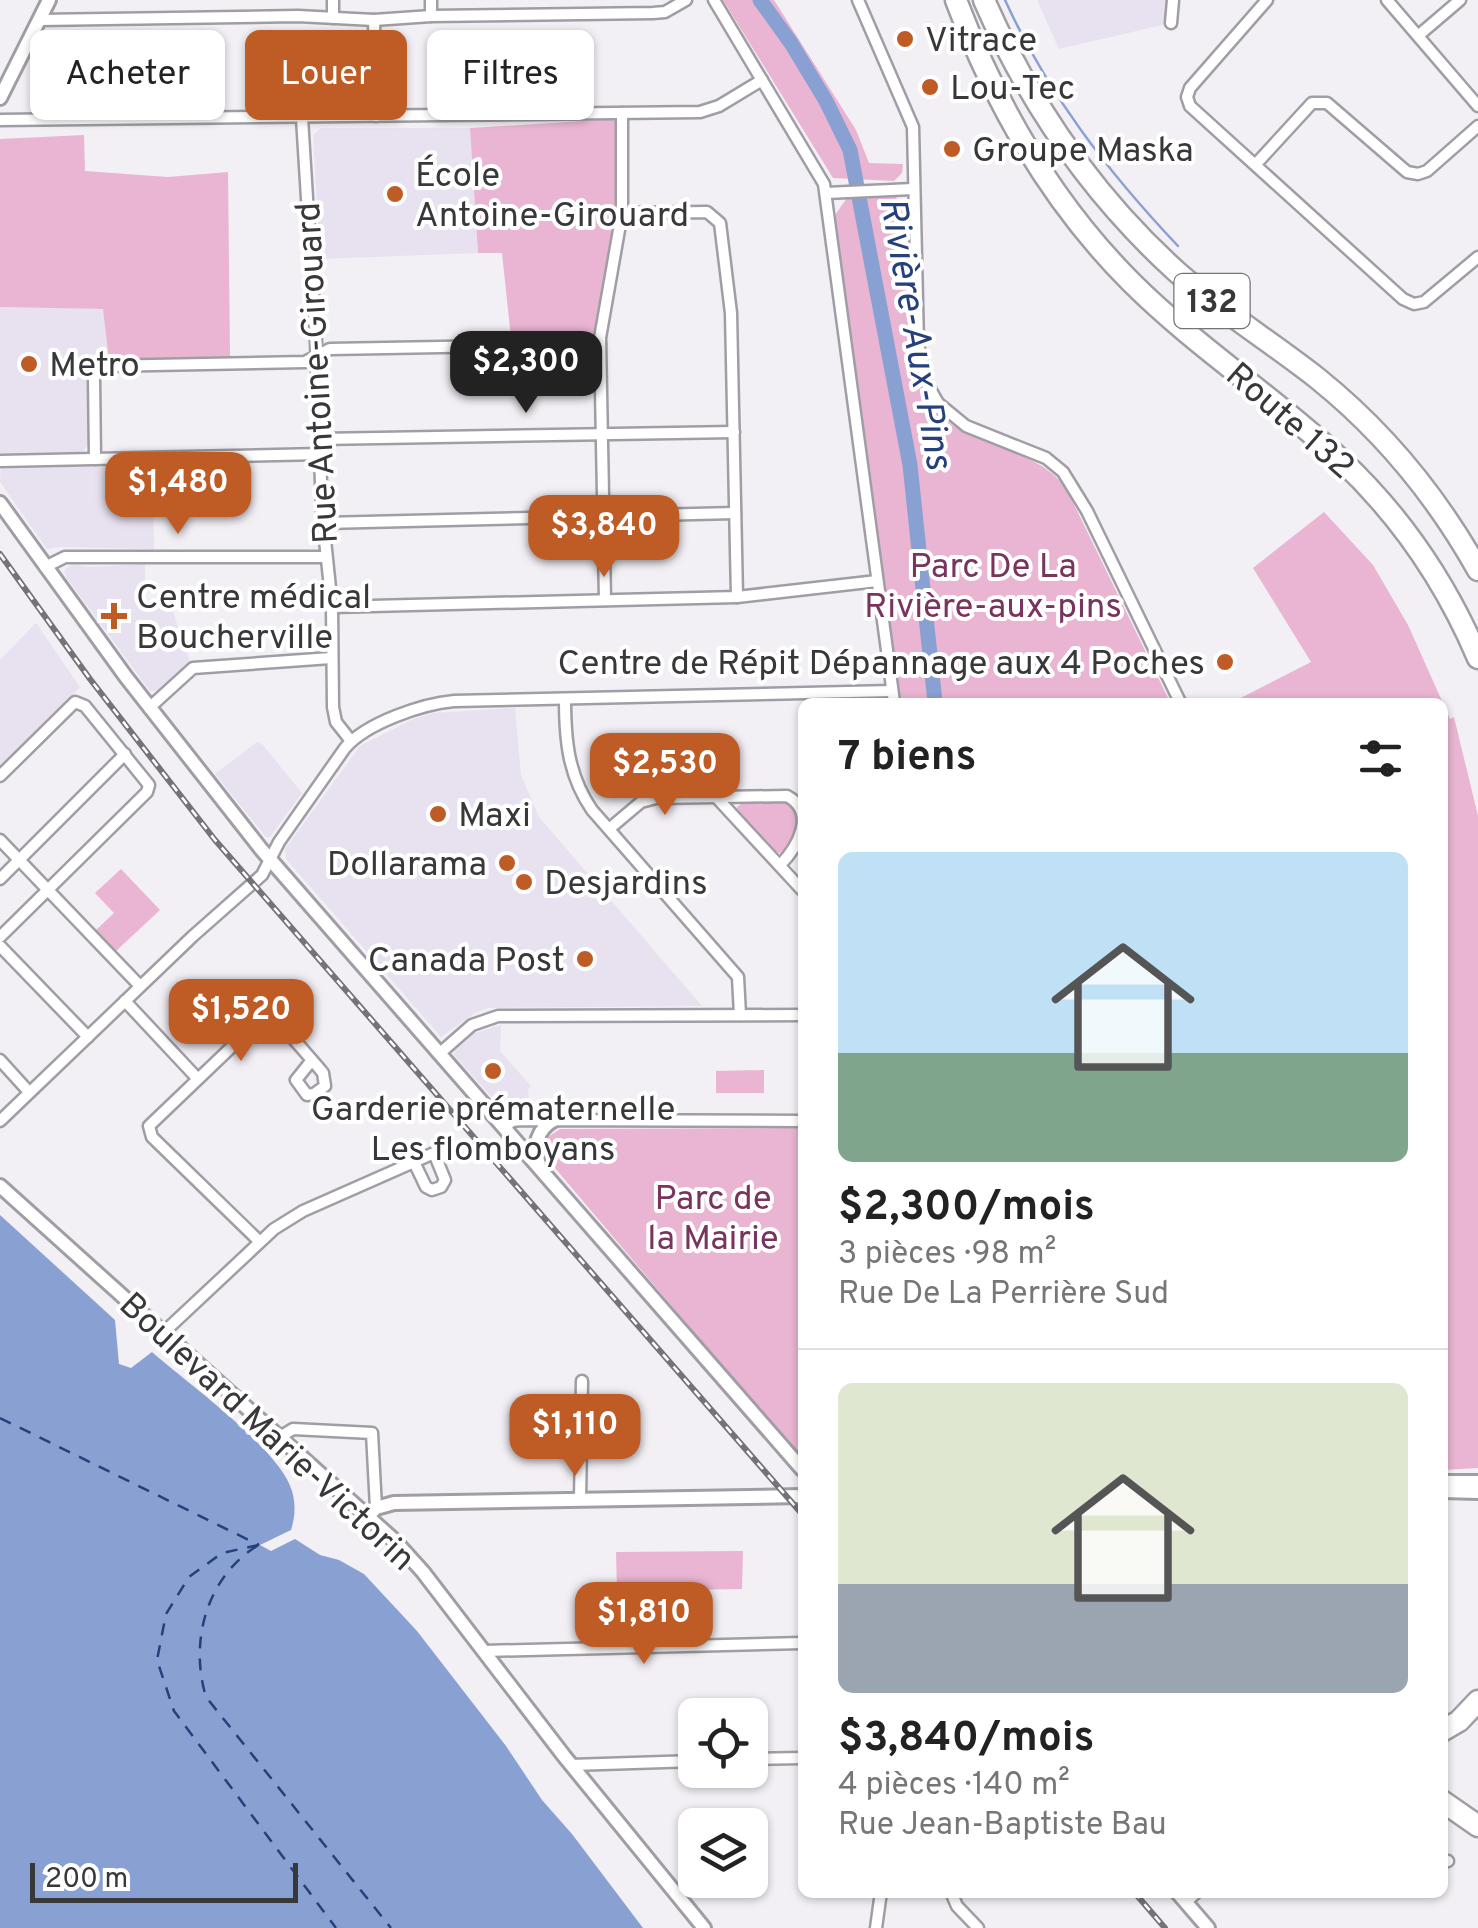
<!DOCTYPE html>
<html lang="fr">
<head>
<meta charset="utf-8">
<style>
	:root { --surface:#fff; --page:#f2f2f2; --text:#222; --muted:#767676; --line:#e0e0e0; --accent:#bf5b24 }
	body { margin:0; font-family:Overpass,sans-serif; background:var(--page); color:var(--text); height:100vh; display:flex; flex-direction:column; font-size:38px; white-space:nowrap }
	* { box-sizing:border-box; margin:0 }
	p { font-size:32px; color:var(--muted) }
	.icon { flex:none; width:55px; height:55px; fill:none; stroke:currentColor; stroke-width:2; stroke-linecap:round; stroke-linejoin:round }
	.map { position:relative; flex:1; overflow:hidden }
	.panel { position:absolute; left:798px; top:698px; width:650px; height:1200px; display:flex; flex-direction:column; background:var(--surface); border-radius:15px; box-shadow:0 2px 8px #0004 }
	.panel>* { flex:none }
	.hud { position:absolute; left:30px; top:30px; width:618px; height:90px; display:flex; gap:20px }
	.fabs { position:absolute; left:678px; top:1698px; display:grid; gap:20px }
	.fabs a { display:grid; place-items:center; width:90px; height:90px; border-radius:15px; background:var(--surface); box-shadow:0 2px 8px #0004; font-size:50px }
	.scale { position:absolute; left:30px; bottom:25px; width:268px; box-sizing:border-box; padding-left:10px; border:5px solid #38373a; border-top:0; font-size:28px; line-height:35px; white-space:nowrap; color:#38373a; -webkit-text-stroke:8px #fff; paint-order:stroke }
	.price { position:absolute; translate:-50% -85px; padding:0 22px; border-radius:20px; background:var(--accent); color:#fff; font-size:32px; line-height:65px; filter:drop-shadow(0 2px 5px #0008) }
	.price::after { content:''; position:absolute; left:50%; top:60px; width:30px; height:22px; margin-left:-15px; background:inherit; clip-path:polygon(0 0,100% 0,50% 100%) }
	.price.current { background:#222; color:#fff }
	ul { padding:0; list-style:none }
	li { display:grid; align-content:center; gap:20px; height:530px; padding:0 40px }
	li+li { border-top:2px solid var(--line) }
	li span { display:grid; place-items:center; height:310px; border-radius:15px; color:#555 }
	li>.icon { margin-inline-start:auto }
	span .icon { width:180px; height:180px; fill:#fffc; stroke-width:1 }
	li b { font-size:42px }
	h2 { display:flex; justify-content:space-between; align-items:center; height:120px; padding:0 40px; font-size:42px }
	.tag { padding:0 35px; border-radius:15px; background:var(--surface); box-shadow:0 2px 8px #0004; font-size:35px; line-height:90px }
	.tag.current { background:var(--accent); color:#fff }
	.map>svg:first-child { display:block }
	.built { fill:#e8e2f0 }
	.green { fill:#eab5d2 }
	.water { fill:#89a1d2 }
	.lines { fill:none; stroke-linecap:round; stroke-linejoin:round }
	.stream { stroke:#89a1d2; stroke-width:2.5 }
	.river { stroke:#89a1d2; stroke-width:15 }
	.ferry { stroke:#25407c; stroke-width:2.5; stroke-dasharray:12 10; stroke-linecap:butt }
	.minor-casing { stroke:#a09ea4; stroke-width:15 }
	.tertiary-casing { stroke:#a09ea4; stroke-width:18 }
	.motorway-casing { stroke:#a09ea4; stroke-width:25 }
	.minor { stroke:#fff; stroke-width:10 }
	.tertiary { stroke:#fff; stroke-width:12 }
	.motorway { stroke:#fff; stroke-width:20 }
	.rail-casing { stroke:#757377; stroke-width:6 }
	.rail { stroke:#fff; stroke-width:2.5; stroke-dasharray:8; stroke-linecap:butt }
	.poi-dot { fill:#bf5b24; stroke:#fff; stroke-width:4 }
	.labels { text-anchor:middle; stroke-width:8; stroke-linejoin:round; paint-order:stroke }
	.shield { fill:#fff; stroke:#747375; stroke-width:2.5 }
	.shield-label { font-size:32px; font-weight:bold; fill:#38373a }
	.poi-label { font-size:35px; fill:#38373a; stroke:#fff; text-anchor:start }
	.street-label { font-size:35px; fill:#38373a; stroke:#fff }
	.park-label { font-size:35px; fill:#78345d; stroke:#fff }
	.water-label { font-size:38px; font-style:italic; fill:#25407c; stroke:#fff }
</style>
</head>
<body>
<div class="map">
<svg width="1478" height="1928" viewBox="0 0 1478 1928">
	<rect width="100%" height="100%" fill="#f2eff5"/>
	<g class="built">
		<path d="M1037,0H1173L1171,23L1059,49Z"/>
		<path d="M321,128H470L478,253L320,259L313,135Z"/>
		<path d="M0,307L104,309L109,360H94L87,369L89,443L83,452L0,453Z"/>
		<path d="M117,466L119,506L153,507L154,549L61,547L47,549L0,482L1,469Z"/>
		<path d="M73,564L89,567L145,564V605L171,606L190,662L156,691H150L66,577L64,570Z"/>
		<path d="M36,623L80,687L0,768V660Z"/>
		<path d="M515,708L521,775L539,817L702,1006L488,1008L475,1013L441,1037L286,859L285,849L360,746L411,720L433,713Z"/>
		<path d="M257,742L262,744L302,793L270,837H266L215,774Z"/>
		<path d="M501,1025L500,1051L531,1086L528,1089L530,1111L502,1109L454,1055L455,1051L475,1033Z"/>
	</g>
	<g class="green">
		<path d="M723,0H774L856,130L869,163L903,164L902,173L894,181L833,178Z"/>
		<path d="M615,119L618,203L597,340L511,338L502,253H478L470,128Z"/>
		<path d="M84,135L85,171L168,177L228,172L230,357L109,360L103,309L0,307V139Z"/>
		<path d="M893,195L905,206C907,258 900,362 930,404C941,420 962,432 980,439C1012,453 1044,459 1066,488L1170,702H898L835,215L847,198Z"/>
		<path d="M1324,512L1373,565L1408,625L1450,719L1454,717L1478,816V1468L1443,1470L1442,702H1233L1311,662L1253,568Z"/>
		<path d="M744,802L790,803C801,819 797,844 780,853L775,852L737,812V807Z"/>
		<path d="M121,869L160,910L116,951L95,931L114,913L95,893Z"/>
		<path d="M764,1070V1093H716V1071Z"/>
		<path d="M802,1128V1460L549,1161L543,1147L548,1137L560,1129Z"/>
		<path d="M743,1551L742,1589L617,1591L616,1552Z"/>
	</g>
	<path class="water" d="M0,1215L115,1320L119,1364L131,1368L152,1352C187,1383 280,1449 292,1491C296,1505 295,1517 291,1530L260,1545L271,1551L295,1539L320,1555L339,1560L364,1574L417,1631L506,1746L542,1800L572,1834L643,1928H0Z"/>
	<g class="lines">
		<path class="stream" d="M1005,0C1048,94 1107,171 1178,246"/>
		<path class="river" d="M760,0L791,43L826,101L850,150L910,465L935,702"/>
		<g class="ferry">
			<path d="M0,1418L259,1545"/>
			<path d="M259,1545L222,1553L189,1577L166,1614L157,1660L174,1711L336,1928"/>
			<path d="M257,1546C207,1577 189,1641 206,1697L391,1928"/>
		</g>
		<defs>
			<g id="minor">
				<path d="M333,0V18"/>
				<path d="M431,0V16"/>
				<path d="M714,0L824,184L894,702"/>
				<path d="M858,0L913,127L918,344L926,382L938,403L966,426L1046,458L1063,472L1087,511L1180,702"/>
				<path d="M1267,0L1190,88L1187,97L1190,106L1403,299L1414,304L1424,302L1478,257"/>
				<path d="M1387,0L1478,106"/>
				<path d="M40,20L298,16L374,20L431,16L653,13L665,12L686,0"/>
				<path d="M374,20L376,116"/>
				<path d="M1171,23L1173,0"/>
				<path d="M1419,35L1460,0"/>
				<path d="M302,118L316,342L322,511L332,607L333,707L336,722L351,741"/>
				<path d="M0,120L700,112L719,106L762,80"/>
				<path d="M1256,164L1312,103H1327L1407,172L1418,174L1427,171L1478,126"/>
				<path d="M826,193L913,189"/>
				<path d="M622,213L707,212L720,223L731,313L737,597"/>
				<path d="M320,439L734,432"/>
				<path d="M95,459L94,378L96,370L102,366L305,362L330,349L600,344"/>
				<path d="M0,461L320,454"/>
				<path d="M324,523L735,513"/>
				<path d="M45,567L65,557H326"/>
				<path d="M605,600L600,338L622,213V113"/>
				<path d="M332,607L737,597L877,581"/>
				<path d="M565,699C565,740 568,775 592,810L738,977L740,1015"/>
				<path d="M149,708L193,668L331,658"/>
				<path d="M0,776L75,702L85,706L149,785L147,792L0,937"/>
				<path d="M717,798L802,890"/>
				<path d="M609,829L641,802L656,798L787,796C818,812 797,848 780,865"/>
				<path d="M0,840L140,986"/>
				<path d="M0,879L125,754"/>
				<path d="M0,946L88,1037"/>
				<path d="M125,1001L197,1078"/>
				<path d="M439,1054L472,1025L498,1016L802,1015"/>
				<path d="M0,1060L29,1092"/>
				<path d="M0,1121L193,936L262,875L279,842L345,748C366,723 422,704 454,701L892,691"/>
				<path d="M504,1128L512,1121L521,1120L802,1121"/>
				<path d="M434,1153L445,1180L441,1187L432,1190L426,1187L414,1162C425,1157 436,1152 447,1147"/>
				<path d="M259,1241L152,1137L149,1126L264,1016L278,1021L318,1067L323,1073L325,1086L314,1094L307,1095L296,1080L312,1060"/>
				<path d="M163,1333L274,1229L303,1211L414,1162"/>
				<path d="M280,1437L293,1429L372,1433L376,1508"/>
				<path d="M580,1500L582,1381"/>
				<path d="M484,1651L802,1643"/>
				<path d="M750,1759L802,1758"/>
				<path d="M571,1765L695,1761"/>
				<path d="M1442,1862L1448,1861"/>
				<path d="M951,1892L957,1906L978,1928"/>
				<path d="M1186,1902L1197,1892"/>
				<path d="M876,1928L881,1892"/>
			</g>
			<g id="tertiary">
				<path d="M0,98L49,0"/>
				<path d="M0,503L126,677L261,849L802,1469"/>
				<path d="M539,1164C532,1147 538,1128 554,1120"/>
				<path d="M0,1186L395,1541L423,1572L564,1756L704,1928"/>
				<path d="M1442,1482H1478"/>
				<path d="M1442,1491L1478,1492"/>
				<path d="M369,1515L376,1508L394,1503L802,1496"/>
				<path d="M1177,1892L1208,1928"/>
			</g>
			<g id="motorway">
				<path d="M956,0C996,106 1051,202 1131,282C1196,347 1274,397 1340,459C1400,515 1446,583 1478,658"/>
				<path d="M984,0C1029,103 1093,196 1177,272C1221,311 1271,342 1317,378C1383,431 1437,497 1478,570"/>
				<path d="M1442,1731L1459,1721L1478,1701"/>
				<path d="M1442,1801L1478,1826"/>
			</g>
		</defs>
		<use href="#minor" class="minor-casing"/>
		<use href="#tertiary" class="tertiary-casing"/>
		<use href="#motorway" class="motorway-casing"/>
		<use href="#minor" class="minor"/>
		<use href="#tertiary" class="tertiary"/>
		<use href="#motorway" class="motorway"/>
		<defs>
			<g id="rail">
				<path d="M0,554L90,679L215,840L802,1514"/>
				<path d="M1134,1892L1165,1928"/>
			</g>
		</defs>
		<use href="#rail" class="rail-casing"/>
		<use href="#rail" class="rail"/>
	</g>
	<g class="poi-dot">
		<circle cx="905" cy="39" r="10"/>
		<circle cx="930" cy="87" r="10"/>
		<circle cx="952" cy="149" r="10"/>
		<circle cx="395" cy="194" r="10"/>
		<circle cx="29" cy="364" r="10"/>
		<path d="M109 601h10v10h10v10h-10v10h-10v-10h-10v-10h10z"/>
		<circle cx="1225" cy="662" r="10"/>
		<circle cx="438" cy="814" r="10"/>
		<circle cx="507" cy="863" r="10"/>
		<circle cx="524" cy="882" r="10"/>
		<circle cx="585" cy="959" r="10"/>
		<circle cx="493" cy="1071" r="10"/>
	</g>
	<g class="labels">
		<rect class="shield" x="1174.5" y="274" width="75" height="54" rx="8"/>
		<g class="shield-label">
			<text x="1212" y="312">132</text>
		</g>
		<g class="poi-label">
			<text x="925" y="51">Vitrace</text>
			<text x="950" y="99">Lou-Tec</text>
			<text x="972" y="161">Groupe Maska</text>
			<text x="415" y="186">École<tspan x="415" dy="40">Antoine-Girouard</tspan></text>
			<text x="49" y="376">Metro</text>
			<text x="136" y="608">Centre médical<tspan x="136" dy="40">Boucherville</tspan></text>
			<text x="1205" y="674" text-anchor="end">Centre de Répit Dépannage aux 4 Poches</text>
			<text x="458" y="826">Maxi</text>
			<text x="487" y="875" text-anchor="end">Dollarama</text>
			<text x="544" y="894">Desjardins</text>
			<text x="565" y="971" text-anchor="end">Canada Post</text>
			<text x="493" y="1120" text-anchor="middle">Garderie prématernelle<tspan x="493" dy="40">Les flomboyans</tspan></text>
		</g>
		<g class="street-label">
			<text transform="translate(316 373) rotate(-93)" y="12">Rue Antoine-Girouard</text>
			<text transform="translate(1291 420) rotate(41)" y="12">Route 132</text>
			<text transform="translate(268 1431) rotate(43)" y="12">Boulevard Marie-Victorin</text>
		</g>
		<g class="park-label">
			<text x="993" y="577">Parc De La<tspan x="993" dy="40">Rivière-aux-pins</tspan></text>
			<text x="713" y="1209">Parc de<tspan x="713" dy="40">la Mairie</tspan></text>
		</g>
		<g class="water-label">
			<text transform="translate(917 333) rotate(80)" y="13">Rivière-Aux-Pins</text>
		</g>
	</g>
</svg>
<div class="fabs">
<a><svg class="icon" aria-label="locate" viewBox="0 0 24 24"><circle cx="12" cy="12" r="6"/><path d="M12 2v4M12 18v4M2 12h4M18 12h4"/></svg></a>
<a><svg class="icon" aria-label="layers" viewBox="0 0 24 24"><path d="M12 4l9 5-9 5-9-5zM3 14l9 5 9-5"/></svg></a>
</div>
<div class="scale">200 m</div>
<b class="price current" style="left:526px;top:416px">$2,300</b>
<b class="price" style="left:178px;top:537px">$1,480</b>
<b class="price" style="left:604px;top:580px">$3,840</b>
<b class="price" style="left:665px;top:818px">$2,530</b>
<b class="price" style="left:241px;top:1064px">$1,520</b>
<b class="price" style="left:575px;top:1479px">$1,110</b>
<b class="price" style="left:644px;top:1667px">$1,810</b>
<div class="hud">
<a class="tag">Acheter</a>
<a class="tag current">Louer</a>
<a class="tag">Filtres</a>
</div>
<section class="panel">
<h2>7 biens<svg class="icon" aria-label="filters" viewBox="0 0 24 24"><path d="M4 7h16M4 17h16"/><circle cx="9" cy="7" r="2"/><circle cx="15" cy="17" r="2"/></svg></h2>
<ul>
<li><span style="background:linear-gradient(#bfe0f5 65%,#7fa58c 0)"><svg class="icon" aria-label="home" viewBox="0 0 24 24"><path d="M3 11l9-7 9 7M6 9v11h12V9"/></svg></span><div><b>$2,300/mois</b><p>3 pièces · 98 m²</p><p>Rue De La Perrière Sud</p></div></li>
<li><span style="background:linear-gradient(#dfe7d0 65%,#9aa5b1 0)"><svg class="icon" aria-label="home" viewBox="0 0 24 24"><path d="M3 11l9-7 9 7M6 9v11h12V9"/></svg></span><div><b>$3,840/mois</b><p>4 pièces · 140 m²</p><p>Rue Jean-Baptiste Bau</p></div></li>
</ul>
</section>
</div>
</body>
</html>
